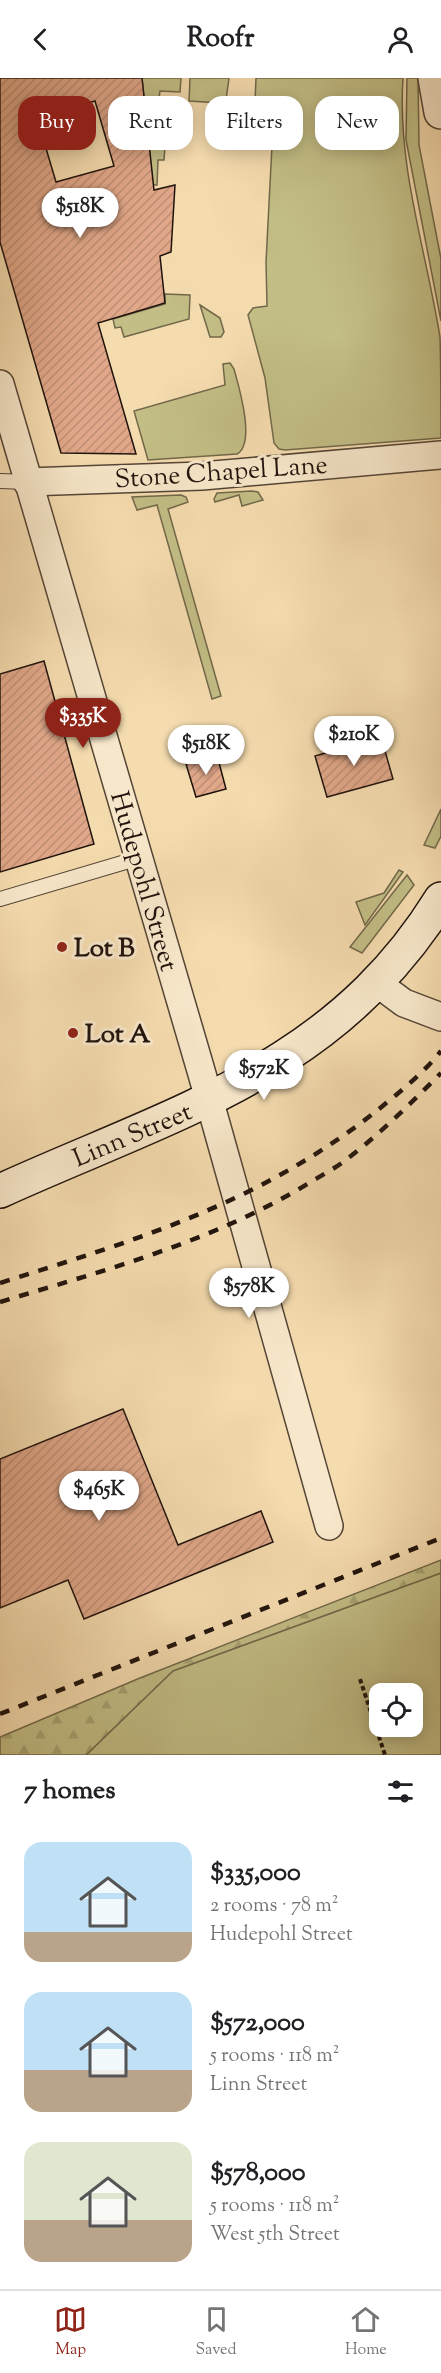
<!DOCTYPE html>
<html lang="en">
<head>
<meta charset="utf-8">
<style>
	:root { --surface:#fff; --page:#f6f6f6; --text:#202124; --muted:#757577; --line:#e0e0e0; --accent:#8f2418 }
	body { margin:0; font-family:"Sorts Mill Goudy",serif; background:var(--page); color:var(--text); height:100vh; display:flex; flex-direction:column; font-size:22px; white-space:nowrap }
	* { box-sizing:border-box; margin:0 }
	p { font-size:20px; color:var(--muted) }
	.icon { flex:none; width:33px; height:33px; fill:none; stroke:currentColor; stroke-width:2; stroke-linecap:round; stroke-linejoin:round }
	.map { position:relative; height:1677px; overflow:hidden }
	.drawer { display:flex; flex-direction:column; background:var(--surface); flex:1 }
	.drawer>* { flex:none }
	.top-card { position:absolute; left:18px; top:18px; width:405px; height:54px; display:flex; gap:12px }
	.controls { position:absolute; left:369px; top:1605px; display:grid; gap:12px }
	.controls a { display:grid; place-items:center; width:54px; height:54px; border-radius:12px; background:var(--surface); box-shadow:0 3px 15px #0003; font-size:30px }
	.price { position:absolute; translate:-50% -51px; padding:0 14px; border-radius:21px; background:#fff; color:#222; font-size:20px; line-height:39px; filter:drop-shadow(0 2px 3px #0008) }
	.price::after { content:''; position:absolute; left:50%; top:36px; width:18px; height:14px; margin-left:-9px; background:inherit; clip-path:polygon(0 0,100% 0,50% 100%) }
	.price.on { background:var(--accent); color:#fff }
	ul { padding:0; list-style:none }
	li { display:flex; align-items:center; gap:18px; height:150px; padding:0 24px }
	li span { display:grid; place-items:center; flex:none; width:168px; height:120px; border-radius:18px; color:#555 }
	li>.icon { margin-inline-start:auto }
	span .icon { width:72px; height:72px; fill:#fffc; stroke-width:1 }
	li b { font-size:26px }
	h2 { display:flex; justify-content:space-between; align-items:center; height:72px; padding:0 24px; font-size:26px }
	.chip { padding:0 21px; border-radius:18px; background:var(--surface); box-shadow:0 3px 15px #0003; font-size:21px; line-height:54px }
	.chip.on { background:var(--accent); color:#fff }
	header { display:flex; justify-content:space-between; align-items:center; height:78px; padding:0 24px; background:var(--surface); font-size:27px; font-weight:800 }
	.dock { display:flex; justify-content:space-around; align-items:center; height:84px; border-top:2px solid var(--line); background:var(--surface); font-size:16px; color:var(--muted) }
	.dock a { display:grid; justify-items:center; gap:3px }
	.dock .on { color:var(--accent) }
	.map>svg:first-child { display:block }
	.green { fill:#c3be86; stroke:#72684a; stroke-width:1.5; fill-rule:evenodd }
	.forest { fill:url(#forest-firs); stroke:#72684a; stroke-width:1.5 }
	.building { fill:url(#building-hatch); stroke:#20130d; stroke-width:1.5; fill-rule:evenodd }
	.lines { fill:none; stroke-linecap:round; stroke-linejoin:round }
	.service-casing { stroke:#554536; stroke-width:16 }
	.minor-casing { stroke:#554536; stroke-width:30 }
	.tertiary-casing { stroke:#554536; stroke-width:36 }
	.secondary-casing { stroke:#20130d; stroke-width:36 }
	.path { stroke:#20130d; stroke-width:4; stroke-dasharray:4.5 3; stroke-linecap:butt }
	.service { stroke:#f8e8cb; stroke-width:14 }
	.minor { stroke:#f8e8cb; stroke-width:27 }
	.tertiary { stroke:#f8e8cb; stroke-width:33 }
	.secondary { stroke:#f8e8cb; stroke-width:33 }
	.rail { stroke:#20130d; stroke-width:4.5; stroke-dasharray:10 10; stroke-linecap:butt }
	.poi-dot { fill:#8f2418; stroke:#f8e8cb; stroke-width:2 }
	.labels { text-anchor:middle; stroke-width:6; stroke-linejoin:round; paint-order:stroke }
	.street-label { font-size:26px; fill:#20130d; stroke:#f8e8cb }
	.poi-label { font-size:26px; font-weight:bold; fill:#20130d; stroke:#f8e8cb; text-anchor:start }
</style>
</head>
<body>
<header><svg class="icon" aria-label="back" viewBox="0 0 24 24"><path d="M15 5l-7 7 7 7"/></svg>Roofr<svg class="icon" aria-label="person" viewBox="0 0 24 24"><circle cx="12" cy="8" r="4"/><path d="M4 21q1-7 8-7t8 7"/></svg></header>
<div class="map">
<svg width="441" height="1677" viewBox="0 0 441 1677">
	<defs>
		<pattern id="forest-firs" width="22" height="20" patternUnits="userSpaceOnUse" patternTransform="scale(1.5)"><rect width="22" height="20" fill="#c3be86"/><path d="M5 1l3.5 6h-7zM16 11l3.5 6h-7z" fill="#a7a272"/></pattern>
		<pattern id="building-hatch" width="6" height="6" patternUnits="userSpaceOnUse" patternTransform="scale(1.5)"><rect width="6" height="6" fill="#e0a789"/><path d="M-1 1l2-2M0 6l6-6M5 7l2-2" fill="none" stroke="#c08f75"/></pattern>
	</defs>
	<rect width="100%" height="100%" fill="#f5dcaf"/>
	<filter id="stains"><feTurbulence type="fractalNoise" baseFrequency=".00333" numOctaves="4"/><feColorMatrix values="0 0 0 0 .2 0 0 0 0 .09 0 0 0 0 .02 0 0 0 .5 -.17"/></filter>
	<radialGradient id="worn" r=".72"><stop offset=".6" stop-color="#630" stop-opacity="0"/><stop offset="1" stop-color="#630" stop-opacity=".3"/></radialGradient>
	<g class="green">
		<path d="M142,0H181L180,14L160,13L159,20L144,19Z"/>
		<path d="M190,0H229L226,22L221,25L189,23Z"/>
		<path d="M256,0H403C397,88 426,172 440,259C441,291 441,327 441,360L285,372L279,371L274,365L265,300L248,237L253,230L267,228L266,184L274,29L255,24Z"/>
		<path d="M407,0H418L419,67L441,181V243L406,62Z"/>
		<path d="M144,25L174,27L172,55H166L164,82H158L157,107H153Z"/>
		<path d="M165,216L190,217L189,241L124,259L121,249L115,250L113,241L165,226Z"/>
		<path d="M200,227L220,240L224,254L221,259H210Z"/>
		<path d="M230,285L234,291C239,309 256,366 237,376L148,382L134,333L225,307L223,286Z"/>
		<path d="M252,413L258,414L263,422L242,428L239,417L215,424L214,421L217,415Z"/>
		<path d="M181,417L186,419L188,424L168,431L221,618L212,621L157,427L137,432L132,419Z"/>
		<path d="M441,731V758L435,770L424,767Z"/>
		<path d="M399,792L403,794L365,847L356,824L384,815Z"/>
		<path d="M407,797L414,807L362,875L350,869Z"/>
		<path d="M441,1495V1677H86L172,1593ZM380,1616H412V1648H380Z"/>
	</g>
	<path class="forest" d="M441,1482V1495L173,1593L86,1677H0V1659L140,1600Z"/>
	<g class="building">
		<path d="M0,0H142L154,112L175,107L171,174L160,178L165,225L98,245L136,376L61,375L0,164ZM95,23L114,88L56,104L37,40Z"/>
		<path d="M44,583L94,766L0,794V596Z"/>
		<path d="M381,659L393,701L327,719L315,678Z"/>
		<path d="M217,677L226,711L196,719L186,686Z"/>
		<path d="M123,1331L178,1467L261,1433L273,1464L84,1541L68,1502L0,1530V1381Z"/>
	</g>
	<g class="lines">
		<defs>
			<g id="service">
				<path d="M0,403L27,404"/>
				<path d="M0,821L139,780"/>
			</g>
			<g id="minor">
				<path d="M0,306L202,996L329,1448"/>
				<path d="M27,404L202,398L441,377"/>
				<path d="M377,905L404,925L441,939"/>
			</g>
			<path id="tertiary" d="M435,0L441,34"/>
			<path id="secondary" d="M0,1113C171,1035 335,993 441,821"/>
		</defs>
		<use href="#service" class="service-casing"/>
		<use href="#minor" class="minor-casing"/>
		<use href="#tertiary" class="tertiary-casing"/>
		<use href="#secondary" class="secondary-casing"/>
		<path class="path" d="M360,1601L385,1677"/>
		<use href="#service" class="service"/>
		<use href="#minor" class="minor"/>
		<use href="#tertiary" class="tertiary"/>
		<use href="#secondary" class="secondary"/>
		<g class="rail">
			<path d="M0,1205C139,1161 257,1126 374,1035C396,1017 423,996 441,973"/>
			<path d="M0,1224C106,1192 214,1163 309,1105C322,1097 336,1090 347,1081C381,1055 411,1025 441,995"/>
			<path d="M0,1636L441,1460"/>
		</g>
	</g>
	<g class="poi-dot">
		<circle cx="62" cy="869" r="6"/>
		<circle cx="73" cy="955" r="6"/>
	</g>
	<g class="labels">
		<g class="street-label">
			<text transform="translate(221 393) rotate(-4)" y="9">Stone Chapel Lane</text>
			<text transform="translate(145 803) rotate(74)" y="9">Hudepohl Street</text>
			<text transform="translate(132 1056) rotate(-23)" y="9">Linn Street</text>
		</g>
		<g class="poi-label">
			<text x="74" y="878">Lot B</text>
			<text x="85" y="964">Lot A</text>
		</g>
	</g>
	<rect width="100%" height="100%" filter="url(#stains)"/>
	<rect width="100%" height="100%" fill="url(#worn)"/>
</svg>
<div class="controls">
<a><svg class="icon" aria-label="locate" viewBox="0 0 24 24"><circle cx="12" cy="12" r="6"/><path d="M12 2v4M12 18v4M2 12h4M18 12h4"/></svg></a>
</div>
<b class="price" style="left:80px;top:161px">$518K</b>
<b class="price on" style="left:83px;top:671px">$335K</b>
<b class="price" style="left:354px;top:689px">$210K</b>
<b class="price" style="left:206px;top:698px">$518K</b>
<b class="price" style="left:264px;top:1023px">$572K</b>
<b class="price" style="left:249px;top:1241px">$578K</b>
<b class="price" style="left:99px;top:1444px">$465K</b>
<div class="top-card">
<a class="chip on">Buy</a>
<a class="chip">Rent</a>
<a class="chip">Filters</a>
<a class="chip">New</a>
</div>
</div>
<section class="drawer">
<h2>7 homes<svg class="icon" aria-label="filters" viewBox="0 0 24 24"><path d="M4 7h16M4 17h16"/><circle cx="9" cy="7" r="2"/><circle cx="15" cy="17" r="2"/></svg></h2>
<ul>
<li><span style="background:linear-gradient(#bfe0f5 75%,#b9a48a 0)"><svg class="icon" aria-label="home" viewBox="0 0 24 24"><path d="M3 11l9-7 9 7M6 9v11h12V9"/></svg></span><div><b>$335,000</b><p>2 rooms · 78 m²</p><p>Hudepohl Street</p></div></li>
<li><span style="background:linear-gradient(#bfe0f5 65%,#b9a48a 0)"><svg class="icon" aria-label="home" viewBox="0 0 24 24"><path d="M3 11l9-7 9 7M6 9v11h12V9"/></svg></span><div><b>$572,000</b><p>5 rooms · 118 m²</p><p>Linn Street</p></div></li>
<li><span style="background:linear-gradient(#dfe7d0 65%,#b9a48a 0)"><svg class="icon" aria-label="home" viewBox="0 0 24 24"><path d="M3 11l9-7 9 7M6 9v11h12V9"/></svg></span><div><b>$578,000</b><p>5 rooms · 118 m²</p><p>West 5th Street</p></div></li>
</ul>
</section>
<nav class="dock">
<a class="on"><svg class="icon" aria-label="map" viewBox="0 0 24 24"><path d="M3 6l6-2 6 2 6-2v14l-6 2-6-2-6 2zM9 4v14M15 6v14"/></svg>Map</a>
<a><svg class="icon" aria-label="saved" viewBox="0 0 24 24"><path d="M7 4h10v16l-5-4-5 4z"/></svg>Saved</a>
<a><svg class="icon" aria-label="home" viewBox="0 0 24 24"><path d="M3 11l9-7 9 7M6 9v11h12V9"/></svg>Home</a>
</nav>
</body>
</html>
